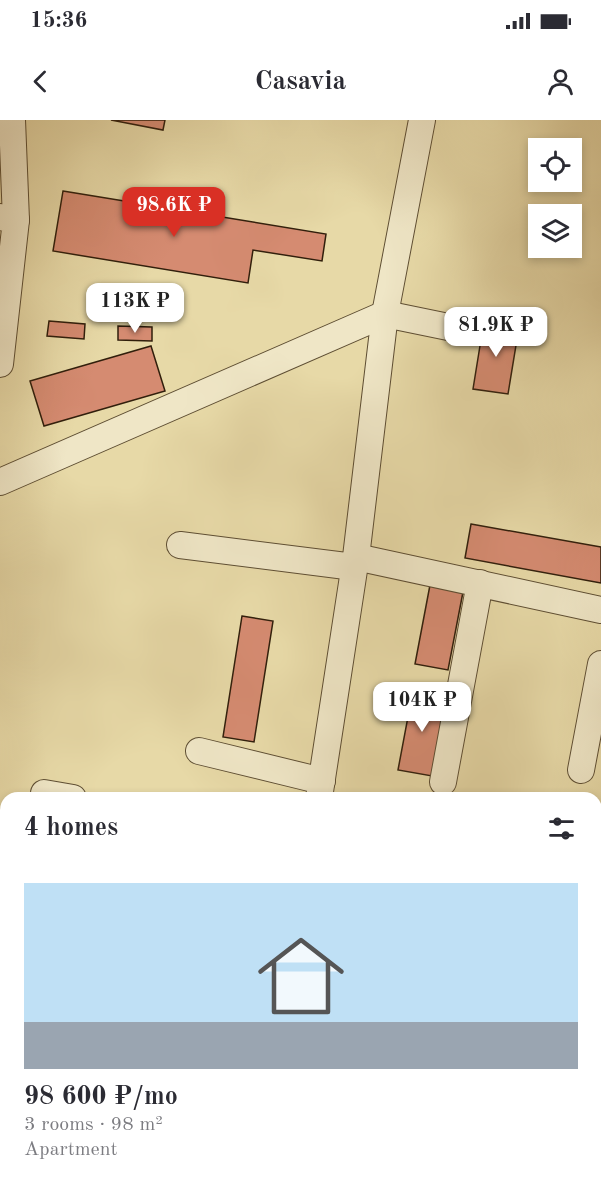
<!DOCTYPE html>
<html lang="en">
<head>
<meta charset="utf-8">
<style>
	:root { --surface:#fff; --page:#f2f2f3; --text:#2b2b33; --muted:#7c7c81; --accent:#d93025 }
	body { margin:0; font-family:"Old Standard TT",serif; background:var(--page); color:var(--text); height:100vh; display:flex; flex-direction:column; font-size:22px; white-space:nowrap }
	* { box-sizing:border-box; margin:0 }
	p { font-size:20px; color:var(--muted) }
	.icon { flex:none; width:33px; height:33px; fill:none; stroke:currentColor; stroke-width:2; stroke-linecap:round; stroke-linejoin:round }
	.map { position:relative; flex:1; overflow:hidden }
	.panel { position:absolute; left:0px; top:672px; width:602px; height:404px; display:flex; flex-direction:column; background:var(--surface); border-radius:18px 18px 0 0; box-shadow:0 3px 9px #0003 }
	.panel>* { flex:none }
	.controls { position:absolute; left:528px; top:18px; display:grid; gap:12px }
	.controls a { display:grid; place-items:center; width:54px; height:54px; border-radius:0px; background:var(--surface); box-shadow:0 3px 9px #0003; font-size:30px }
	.price { position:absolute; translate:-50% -51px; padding:0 14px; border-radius:12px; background:#fff; color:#222; font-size:20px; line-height:39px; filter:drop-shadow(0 2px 3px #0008) }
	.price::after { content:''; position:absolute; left:50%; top:36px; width:18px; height:14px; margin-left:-9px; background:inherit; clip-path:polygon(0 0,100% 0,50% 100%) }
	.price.current { background:var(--accent); color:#fff }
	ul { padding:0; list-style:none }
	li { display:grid; align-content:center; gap:12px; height:318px; padding:0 24px }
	li span { display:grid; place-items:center; height:186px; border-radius:0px; color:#555 }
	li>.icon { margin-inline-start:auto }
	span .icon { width:108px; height:108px; fill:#fffc; stroke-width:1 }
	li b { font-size:26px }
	h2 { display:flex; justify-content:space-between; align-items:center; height:72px; padding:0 24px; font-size:26px }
	.status { display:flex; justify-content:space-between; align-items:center; height:42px; padding:0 30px; background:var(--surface); direction:ltr }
	.status svg { height:16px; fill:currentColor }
	header { display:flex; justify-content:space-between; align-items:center; height:78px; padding:0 24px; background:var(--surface); font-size:27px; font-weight:700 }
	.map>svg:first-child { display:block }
	.building { fill:#d58b71; stroke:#311f0c; stroke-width:1.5 }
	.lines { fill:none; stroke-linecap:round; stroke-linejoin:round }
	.minor-casing { stroke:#5e4e33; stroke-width:28 }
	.minor { stroke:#efe6c6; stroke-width:26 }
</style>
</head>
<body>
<div class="status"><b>15:36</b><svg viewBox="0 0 49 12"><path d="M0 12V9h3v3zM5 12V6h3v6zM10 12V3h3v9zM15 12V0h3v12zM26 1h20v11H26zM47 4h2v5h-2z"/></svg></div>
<header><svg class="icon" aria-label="back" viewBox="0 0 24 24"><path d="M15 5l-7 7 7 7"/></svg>Casavia<svg class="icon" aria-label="person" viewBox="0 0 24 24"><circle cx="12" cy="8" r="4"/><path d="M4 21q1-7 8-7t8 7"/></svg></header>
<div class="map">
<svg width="601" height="1075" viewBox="0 0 601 1075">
	<rect width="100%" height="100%" fill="#e7d9a7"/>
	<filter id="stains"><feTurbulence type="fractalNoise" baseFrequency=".00333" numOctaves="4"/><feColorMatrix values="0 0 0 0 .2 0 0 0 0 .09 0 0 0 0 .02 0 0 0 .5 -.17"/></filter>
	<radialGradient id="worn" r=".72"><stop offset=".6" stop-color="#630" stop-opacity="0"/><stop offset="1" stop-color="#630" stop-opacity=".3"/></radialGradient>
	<g class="building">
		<path d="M111,0H165L163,10Z"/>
		<path d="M63,71L326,114L322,141L253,130L248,163L53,131Z"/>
		<path d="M49,201L85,204L84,219L47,216Z"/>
		<path d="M484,201L519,207L508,274L473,269Z"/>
		<path d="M118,206L152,207V221L118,220Z"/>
		<path d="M151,226L165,271L44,306L30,261Z"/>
		<path d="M471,404L601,427V463L465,438Z"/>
		<path d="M430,465L463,472L448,550L415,544Z"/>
		<path d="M242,496L273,501L254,622L223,617Z"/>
		<path d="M413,570L447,576L432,656L398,650Z"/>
		<path d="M0,885L6,886V905L0,904Z"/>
		<path d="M0,1014H6V1037L0,1038Z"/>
	</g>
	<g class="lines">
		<defs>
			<g id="minor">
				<path d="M12,0L16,100"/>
				<path d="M0,97L16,100L0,244"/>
				<path d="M0,362L385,194L458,209"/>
				<path d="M180,425L354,447"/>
				<path d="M356,437L601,490"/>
				<path d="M199,631L322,661"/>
				<path d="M581,650L601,544"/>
				<path d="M443,662L480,463"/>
				<path d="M44,673L73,678"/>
				<path d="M319,678L356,437L385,194L422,0"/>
				<path d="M0,957L6,959"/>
				<path d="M245,1075L247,1070"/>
				<path d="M462,1075V1070"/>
			</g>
		</defs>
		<use href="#minor" class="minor-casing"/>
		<use href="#minor" class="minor"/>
	</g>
	<rect width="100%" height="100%" filter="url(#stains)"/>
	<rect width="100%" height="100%" fill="url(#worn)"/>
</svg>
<div class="controls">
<a><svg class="icon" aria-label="locate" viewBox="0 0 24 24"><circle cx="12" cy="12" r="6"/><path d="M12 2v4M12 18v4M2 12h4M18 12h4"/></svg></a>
<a><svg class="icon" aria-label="layers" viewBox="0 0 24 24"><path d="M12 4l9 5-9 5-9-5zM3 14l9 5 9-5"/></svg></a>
</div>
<b class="price current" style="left:174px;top:118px">98.6K ₽</b>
<b class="price" style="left:135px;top:214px">113K ₽</b>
<b class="price" style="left:496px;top:238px">81.9K ₽</b>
<b class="price" style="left:422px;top:613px">104K ₽</b>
<section class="panel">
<h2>4 homes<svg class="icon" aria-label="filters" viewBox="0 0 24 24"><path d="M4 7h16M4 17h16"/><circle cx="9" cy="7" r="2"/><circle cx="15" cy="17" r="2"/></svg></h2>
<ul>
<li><span style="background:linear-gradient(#bfe0f5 75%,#9aa5b1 0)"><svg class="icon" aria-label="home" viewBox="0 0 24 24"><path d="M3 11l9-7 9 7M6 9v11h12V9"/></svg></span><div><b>98 600 ₽/mo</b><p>3 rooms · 98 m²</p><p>Apartment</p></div></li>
</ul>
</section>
</div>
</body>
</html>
